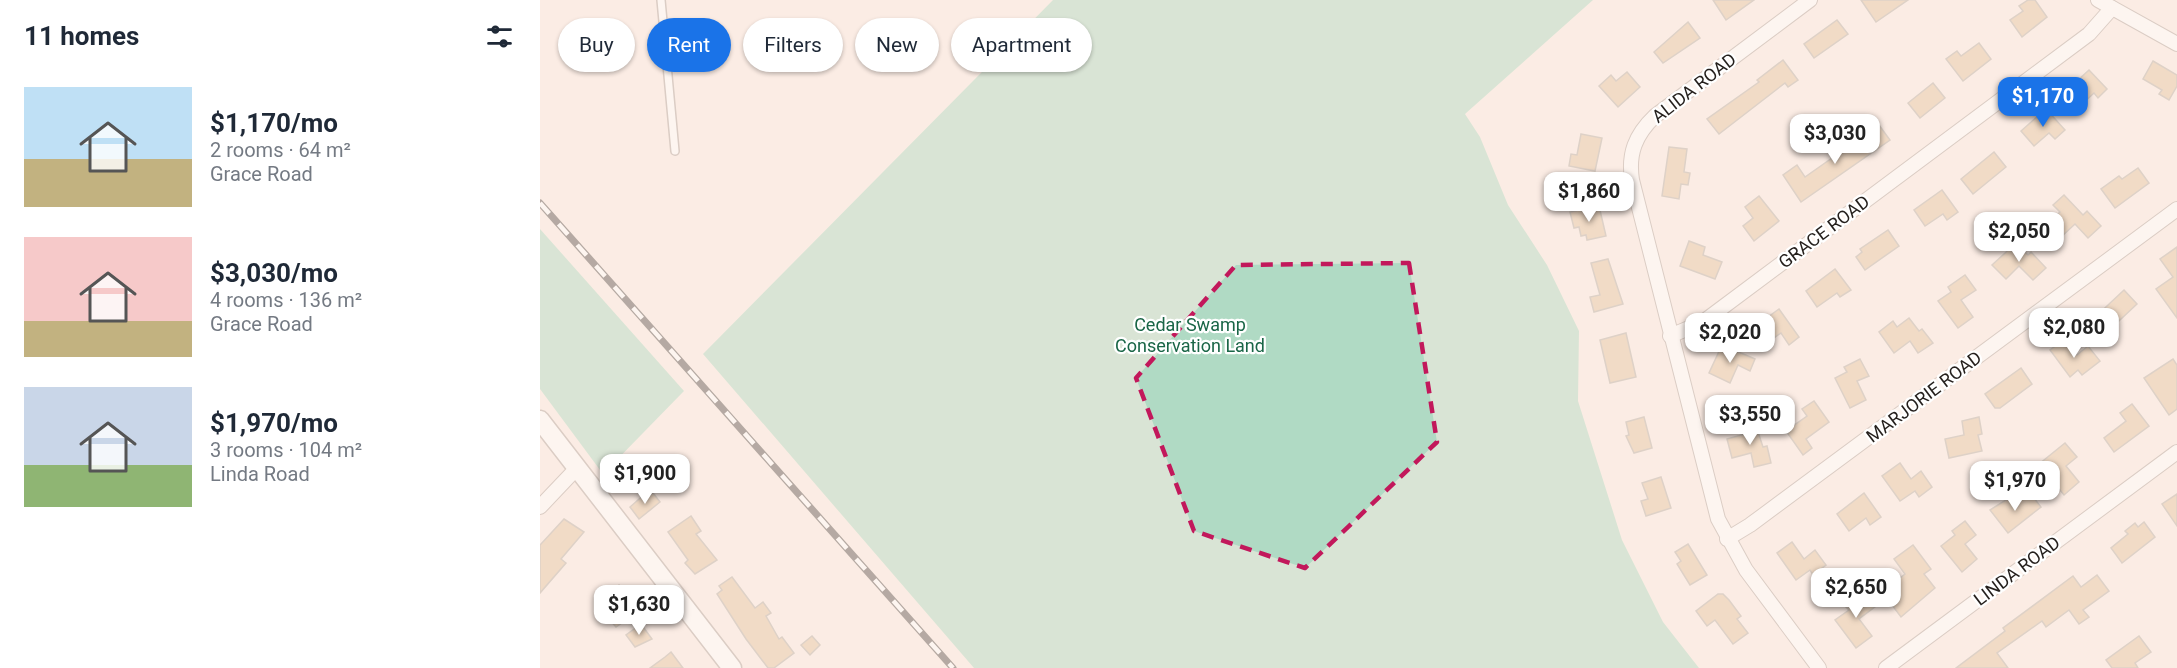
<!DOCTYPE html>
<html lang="en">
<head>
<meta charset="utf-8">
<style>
	:root { --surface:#fff; --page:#f2f2f3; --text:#1f2937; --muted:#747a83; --accent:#1a73e8 }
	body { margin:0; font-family:Roboto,sans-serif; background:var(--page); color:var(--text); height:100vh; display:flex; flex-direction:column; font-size:22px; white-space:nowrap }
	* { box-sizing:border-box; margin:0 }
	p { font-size:20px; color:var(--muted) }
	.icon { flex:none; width:33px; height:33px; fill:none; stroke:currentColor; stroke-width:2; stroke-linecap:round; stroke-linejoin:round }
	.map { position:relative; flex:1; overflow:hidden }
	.details { display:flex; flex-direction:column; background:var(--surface); width:540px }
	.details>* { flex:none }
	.hud { position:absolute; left:18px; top:18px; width:570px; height:54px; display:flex; gap:12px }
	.price { position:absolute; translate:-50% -51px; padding:0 14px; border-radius:12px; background:#fff; color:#222; font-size:20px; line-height:39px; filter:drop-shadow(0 2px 3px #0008) }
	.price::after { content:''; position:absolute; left:50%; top:36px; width:18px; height:14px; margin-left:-9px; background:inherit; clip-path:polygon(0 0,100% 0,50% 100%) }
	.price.current { background:var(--accent); color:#fff }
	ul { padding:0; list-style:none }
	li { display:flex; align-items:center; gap:18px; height:150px; padding:0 24px }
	li span { display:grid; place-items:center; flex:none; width:168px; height:120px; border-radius:0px; color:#555 }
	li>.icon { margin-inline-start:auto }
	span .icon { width:72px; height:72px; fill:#fffc; stroke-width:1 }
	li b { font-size:26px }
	h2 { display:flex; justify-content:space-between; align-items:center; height:72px; padding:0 24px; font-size:26px }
	.chip { padding:0 21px; border-radius:27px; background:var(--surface); box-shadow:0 2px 4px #0004; font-size:21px; line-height:54px }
	.chip.current { background:var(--accent); color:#fff }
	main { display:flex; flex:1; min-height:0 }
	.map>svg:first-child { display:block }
	.green { fill:#b0dac4 }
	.building { fill:#e4c5a2; stroke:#bab0a5; stroke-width:1.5 }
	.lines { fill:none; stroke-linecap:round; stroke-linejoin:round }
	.service-casing { stroke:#b4a69f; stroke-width:10 }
	.minor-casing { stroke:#b4a69f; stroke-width:16 }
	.secondary-casing { stroke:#b4a69f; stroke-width:21 }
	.service { stroke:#fff; stroke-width:7 }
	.minor { stroke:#fff; stroke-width:14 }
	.secondary { stroke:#fff; stroke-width:18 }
	.rail-casing { stroke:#605854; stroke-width:7 }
	.rail { stroke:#fff; stroke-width:4.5; stroke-dasharray:14; stroke-linecap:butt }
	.marked { fill:none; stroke:#c2185b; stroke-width:4.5; stroke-dasharray:12 8; stroke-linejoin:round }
	.labels { text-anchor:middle; stroke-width:4.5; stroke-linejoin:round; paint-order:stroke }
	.street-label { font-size:18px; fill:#241f1c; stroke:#fff }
	.park-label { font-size:18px; fill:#1a6647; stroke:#fff }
</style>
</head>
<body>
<main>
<section class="details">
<h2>11 homes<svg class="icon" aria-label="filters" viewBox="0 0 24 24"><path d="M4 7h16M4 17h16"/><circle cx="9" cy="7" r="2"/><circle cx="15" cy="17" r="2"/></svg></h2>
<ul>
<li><span style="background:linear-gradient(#bfe0f5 60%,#c2b280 0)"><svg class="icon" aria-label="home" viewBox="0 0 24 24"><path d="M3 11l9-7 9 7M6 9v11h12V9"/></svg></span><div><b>$1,170/mo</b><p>2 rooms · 64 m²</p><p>Grace Road</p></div></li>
<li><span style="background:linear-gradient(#f6c9c9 70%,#c2b280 0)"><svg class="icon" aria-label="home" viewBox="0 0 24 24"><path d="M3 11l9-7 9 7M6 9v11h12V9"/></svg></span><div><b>$3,030/mo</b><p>4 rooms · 136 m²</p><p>Grace Road</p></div></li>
<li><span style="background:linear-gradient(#c9d6e8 65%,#8fb573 0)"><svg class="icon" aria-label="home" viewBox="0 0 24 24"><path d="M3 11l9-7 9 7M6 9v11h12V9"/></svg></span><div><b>$1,970/mo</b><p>3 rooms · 104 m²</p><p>Linda Road</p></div></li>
</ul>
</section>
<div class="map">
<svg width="1637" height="668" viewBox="0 0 1637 668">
	<rect width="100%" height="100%" fill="#fbece4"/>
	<g class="green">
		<path d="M513,0H1053L925,114L940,137L968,205L1007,265L1039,331L1038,401L1082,540L1123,622L1159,668H434L163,354Z"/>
		<path d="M0,229L144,391L63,474L0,389Z"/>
	</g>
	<g class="building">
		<path d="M1173,0H1214L1186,20Z"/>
		<path d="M1321,0H1368L1336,22Z"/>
		<path d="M1488,0H1495L1507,17L1482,37L1470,20L1483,11L1479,6Z"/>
		<path d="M1297,20L1308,34L1274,58L1264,44Z"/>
		<path d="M1148,22L1160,38L1123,63L1114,52Z"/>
		<path d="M1439,43L1451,59L1423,81L1406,59L1417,51L1421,56Z"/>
		<path d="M1243,60L1258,80L1248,87L1245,83L1179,134L1167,119L1219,82L1217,80Z"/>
		<path d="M1613,61L1637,75V86L1629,100L1619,94L1622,90L1603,79Z"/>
		<path d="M1549,70L1567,89L1558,98L1554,93L1540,106L1526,91Z"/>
		<path d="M1087,72L1100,87L1078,107L1059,86L1071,75L1076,81Z"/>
		<path d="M1393,83L1405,98L1380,118L1368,103Z"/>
		<path d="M1506,109L1525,130L1515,139L1509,133L1494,146L1481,131Z"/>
		<path d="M1339,125L1350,140L1261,202L1243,175L1257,165L1265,177Z"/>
		<path d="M1041,134L1062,138L1055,171L1029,166L1031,154L1037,155Z"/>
		<path d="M1129,147L1147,149L1144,172L1150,173L1148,185L1141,184L1139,199L1122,196Z"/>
		<path d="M1454,152L1466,167L1433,194L1421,179Z"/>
		<path d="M1598,168L1609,183L1575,208L1561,189L1579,176L1582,179Z"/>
		<path d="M1402,190L1418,212L1407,220L1403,214L1385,226L1374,210Z"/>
		<path d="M1524,195L1543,215L1547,211L1561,226L1548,238L1535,224L1520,238L1507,224L1520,212L1513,205Z"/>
		<path d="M1219,196L1239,221L1214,241L1203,226L1213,218L1205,207Z"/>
		<path d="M1059,206L1066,236L1047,240L1046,235L1041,236L1039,227L1034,228L1030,212Z"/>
		<path d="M1348,230L1359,246L1325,270L1316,257L1322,252L1320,249Z"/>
		<path d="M1149,241L1165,247L1163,255L1182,262L1175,279L1140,266Z"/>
		<path d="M1476,243L1488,255L1491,252L1506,268L1493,280L1479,266L1466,279L1452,265Z"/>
		<path d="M1637,247V318L1616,289L1633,277L1620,259Z"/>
		<path d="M1068,259L1083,304L1054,312L1050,297L1060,295L1051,263Z"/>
		<path d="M1295,269L1311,290L1300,297L1297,293L1277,307L1266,291Z"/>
		<path d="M1425,275L1436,290L1421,300L1433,317L1418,328L1398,301L1411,292L1408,287Z"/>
		<path d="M1584,290L1597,304L1564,335L1551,321Z"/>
		<path d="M1239,309L1259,337L1249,345L1241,333L1224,345L1213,328Z"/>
		<path d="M1369,318L1379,331L1382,329L1393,343L1378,353L1370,341L1354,353L1339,332L1353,321L1357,327Z"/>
		<path d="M1086,333L1096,377L1070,383L1060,340Z"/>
		<path d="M1525,339L1537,355L1548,346L1560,361L1542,375L1538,370L1530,377L1510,350Z"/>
		<path d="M1182,345L1215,359L1210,371L1198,365L1190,383L1169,373Z"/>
		<path d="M1320,359L1329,376L1317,381L1326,400L1310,408L1295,378L1307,372L1304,367Z"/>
		<path d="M1633,359L1637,365V409L1629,415L1604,378Z"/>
		<path d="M1481,368L1492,384L1460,408H1455L1445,394Z"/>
		<path d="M1274,401L1289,422L1266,439L1272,448L1263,455L1246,431L1267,416L1262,409Z"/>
		<path d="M1592,404L1609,426L1574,452L1564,438L1586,421L1580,413Z"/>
		<path d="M1104,417L1112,448L1094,453L1086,436L1089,435L1086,422Z"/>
		<path d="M1439,417L1442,434L1438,435L1442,451L1409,458L1405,439L1424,435L1422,421Z"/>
		<path d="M1215,423L1223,447L1227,446L1231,463L1214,467L1211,453L1192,458L1187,439L1205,434L1203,426Z"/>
		<path d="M1525,443L1537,457L1526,466L1539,482L1524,495L1499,464Z"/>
		<path d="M1360,463L1371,479L1381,471L1392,487L1379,497L1375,491L1360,501L1342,476Z"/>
		<path d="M1121,477L1131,508L1106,516L1101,501L1108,499L1102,483Z"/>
		<path d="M106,493L108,496L113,493L120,502L99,519L90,507Z"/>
		<path d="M1324,493L1341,517L1330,525L1326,518L1309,531L1297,514Z"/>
		<path d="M1490,493L1501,507L1468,533L1450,510L1469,498L1474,505Z"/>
		<path d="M1637,494V526L1622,504Z"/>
		<path d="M151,516L161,531L156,534L177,560L155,574L145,563L148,560L128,532Z"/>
		<path d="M24,519L44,532L21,559L26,563L0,593V545Z"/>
		<path d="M1425,521L1436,535L1425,544L1437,559L1422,572L1401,546L1415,535L1412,531Z"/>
		<path d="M1604,522L1615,537L1582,563L1571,548L1588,534L1585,531L1595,523L1598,527Z"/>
		<path d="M1252,542L1264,559L1275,550L1286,565L1273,575L1270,570L1256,580L1237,553Z"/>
		<path d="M1148,544L1167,575L1150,585L1137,564L1141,561L1135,552Z"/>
		<path d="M1373,545L1391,569L1384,574L1395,588L1361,617L1342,592L1365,574L1354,559Z"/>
		<path d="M1557,575L1569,591L1543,610L1549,617L1539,624L1529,610L1506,627L1502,621L1457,653L1468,668H1416L1465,631L1463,628L1533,576L1541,587Z"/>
		<path d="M192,577L215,608L223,602L231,613L226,616L239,639L242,637L254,653L234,668H228L206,639L177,594L182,590L179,586Z"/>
		<path d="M79,585L89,596L81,603L83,605L79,609L86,620L76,627L60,609L68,602L65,598Z"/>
		<path d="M1325,591L1336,606L1319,619L1332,636L1316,648L1295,620L1309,610L1305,606Z"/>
		<path d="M1178,594H1183L1189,600L1201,616L1197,619L1208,633L1193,644L1175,620L1167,626L1156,611Z"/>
		<path d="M101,624L112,639L95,647L86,635Z"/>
		<path d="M272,636L280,645L270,655L261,645Z"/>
		<path d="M1599,636L1611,652L1595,663L1598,668H1572L1566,660Z"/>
		<path d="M131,652L143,668H110L125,657Z"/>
	</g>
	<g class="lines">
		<defs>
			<path id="service" d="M121,0L135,151"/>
			<g id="minor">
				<path d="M1270,0L1115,116C1095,135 1088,154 1092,180L1178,519L1206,570L1279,668"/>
				<path d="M1558,0L1637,44"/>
				<path d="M1130,336L1163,322L1549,34L1572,8"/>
				<path d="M0,507L36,469"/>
				<path d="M1187,539L1210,525L1637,209"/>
				<path d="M1346,668L1637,452"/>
			</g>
			<path id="secondary" d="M0,420L192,668"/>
		</defs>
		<use href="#service" class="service-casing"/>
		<use href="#minor" class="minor-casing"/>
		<use href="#secondary" class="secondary-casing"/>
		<use href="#service" class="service"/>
		<use href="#minor" class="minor"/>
		<use href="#secondary" class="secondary"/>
		<defs>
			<path id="rail" d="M0,203L413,668"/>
		</defs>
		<use href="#rail" class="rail-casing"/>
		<use href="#rail" class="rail"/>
	</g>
	<path d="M0 0H1637V668H0ZM869,263L897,442L765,568L654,531L596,378L696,265Z" fill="#fbece4" fill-opacity=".55" fill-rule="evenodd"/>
	<path class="marked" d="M869,263L897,442L765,568L654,531L596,378L696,265Z"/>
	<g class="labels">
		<g class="street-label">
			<text transform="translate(1154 88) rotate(-38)" y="6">ALIDA ROAD</text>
			<text transform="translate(1284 232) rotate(-37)" y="6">GRACE ROAD</text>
			<text transform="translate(1384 397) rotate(-37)" y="6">MARJORIE ROAD</text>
			<text transform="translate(1477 571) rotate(-37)" y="6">LINDA ROAD</text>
		</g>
		<g class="park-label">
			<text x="650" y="331">Cedar Swamp<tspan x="650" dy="21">Conservation Land</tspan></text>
		</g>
	</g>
</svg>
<b class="price current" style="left:1503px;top:128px">$1,170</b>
<b class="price" style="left:1295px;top:165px">$3,030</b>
<b class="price" style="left:1049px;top:223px">$1,860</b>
<b class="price" style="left:1479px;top:263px">$2,050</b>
<b class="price" style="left:1534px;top:359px">$2,080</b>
<b class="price" style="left:1190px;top:364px">$2,020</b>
<b class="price" style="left:1210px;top:446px">$3,550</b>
<b class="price" style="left:105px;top:505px">$1,900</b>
<b class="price" style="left:1475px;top:512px">$1,970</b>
<b class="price" style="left:1316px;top:619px">$2,650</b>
<b class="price" style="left:99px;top:636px">$1,630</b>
<div class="hud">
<a class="chip">Buy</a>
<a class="chip current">Rent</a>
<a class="chip">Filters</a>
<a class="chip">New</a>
<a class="chip">Apartment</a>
</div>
</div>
</main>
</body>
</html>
